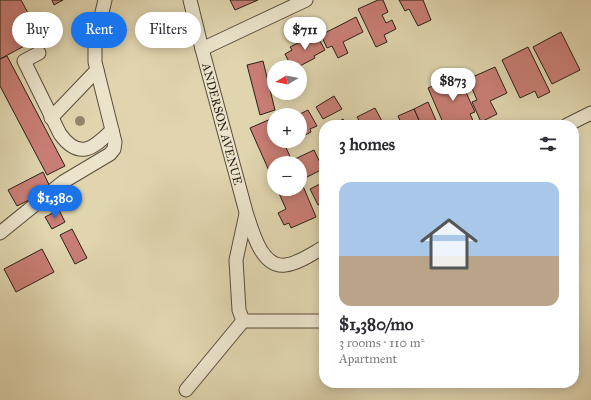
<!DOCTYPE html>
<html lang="en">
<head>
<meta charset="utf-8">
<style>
	:root { --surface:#fff; --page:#f7f7f7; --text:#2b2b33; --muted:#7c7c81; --accent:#1a73e8 }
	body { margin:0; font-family:"IM FELL Great Primer",serif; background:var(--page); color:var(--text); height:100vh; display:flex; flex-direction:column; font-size:15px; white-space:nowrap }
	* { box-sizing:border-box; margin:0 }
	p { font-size:13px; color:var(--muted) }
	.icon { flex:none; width:22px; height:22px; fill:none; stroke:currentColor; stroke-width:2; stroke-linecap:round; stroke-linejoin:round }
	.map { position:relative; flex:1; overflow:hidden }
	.drawer { position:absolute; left:319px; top:120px; width:260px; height:268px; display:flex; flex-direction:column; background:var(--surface); border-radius:16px; box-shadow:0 2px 10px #0003 }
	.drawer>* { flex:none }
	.banner { position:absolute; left:12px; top:12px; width:247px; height:36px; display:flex; gap:8px }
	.needle { width:26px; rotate:260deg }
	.controls { position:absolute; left:267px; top:60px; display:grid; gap:8px }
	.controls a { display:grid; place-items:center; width:40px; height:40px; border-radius:50%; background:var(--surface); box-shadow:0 2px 10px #0003; font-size:20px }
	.price { position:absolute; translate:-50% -34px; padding:0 9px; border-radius:14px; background:#fff; color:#222; font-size:13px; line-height:26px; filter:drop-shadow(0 1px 2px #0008) }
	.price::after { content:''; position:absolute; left:50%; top:24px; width:12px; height:9px; margin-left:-6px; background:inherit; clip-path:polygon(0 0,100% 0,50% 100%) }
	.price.selected { background:var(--accent); color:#fff }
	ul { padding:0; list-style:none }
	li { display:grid; align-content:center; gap:8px; height:212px; padding:0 20px }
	li span { display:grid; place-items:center; height:124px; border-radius:12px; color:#555 }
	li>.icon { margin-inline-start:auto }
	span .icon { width:72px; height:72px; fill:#fffc; stroke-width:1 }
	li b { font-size:17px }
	h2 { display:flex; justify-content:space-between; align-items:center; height:48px; padding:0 20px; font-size:17px }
	.tag { padding:0 14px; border-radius:18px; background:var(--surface); box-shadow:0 2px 10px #0003; font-size:14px; line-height:36px }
	.tag.selected { background:var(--accent); color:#fff }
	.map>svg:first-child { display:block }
	.building { fill:#c97e75; stroke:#2b2017 }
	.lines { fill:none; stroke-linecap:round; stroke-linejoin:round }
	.minor-casing { stroke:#584d3d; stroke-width:15 }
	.minor { stroke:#ebe4cb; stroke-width:13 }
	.tree { fill:#90876b }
	.labels { text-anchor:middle; stroke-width:3; stroke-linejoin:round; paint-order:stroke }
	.street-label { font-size:12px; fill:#2b2017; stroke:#ebe4cb }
</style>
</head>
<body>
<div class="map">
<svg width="591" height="400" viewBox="0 0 591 400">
	<rect width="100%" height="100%" fill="#e0d5af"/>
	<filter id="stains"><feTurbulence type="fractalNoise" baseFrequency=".005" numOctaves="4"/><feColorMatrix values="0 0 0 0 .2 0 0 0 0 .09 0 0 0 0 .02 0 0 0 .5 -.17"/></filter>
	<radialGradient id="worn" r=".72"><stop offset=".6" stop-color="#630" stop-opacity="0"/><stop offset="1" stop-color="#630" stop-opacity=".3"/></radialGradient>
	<g class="building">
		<path d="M0,0H21L41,37L0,59Z"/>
		<path d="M52,0H63L54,5Z"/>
		<path d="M230,0H258L235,10Z"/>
		<path d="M378,0H383L388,12L382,15L386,23L392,20L396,29L384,35L387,42L376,47L358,9Z"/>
		<path d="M399,0H423L431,20L418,26L409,9L405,11Z"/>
		<path d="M356,17L363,32L343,42L348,53L338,58L332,46L327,48L321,35Z"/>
		<path d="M561,32L580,70L552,84L533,47Z"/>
		<path d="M316,34L325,50L314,56L315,58L298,67L297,63L291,66L285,54L292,50L290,47Z"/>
		<path d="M528,47L550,92L538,98L535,91L520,98L502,60Z"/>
		<path d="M7,56L65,166L47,175L0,86V59Z"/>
		<path d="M263,61L275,110L260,115L247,65Z"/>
		<path d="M495,67L507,93L490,101L497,114L481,122L472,102L477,100L468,79Z"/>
		<path d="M458,75L475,112L470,114L475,125H444L428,88Z"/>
		<path d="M334,96L342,109L323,119L316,107Z"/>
		<path d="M428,102L438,125H421L414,109Z"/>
		<path d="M375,108L384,125H362L357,117Z"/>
		<path d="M414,109L421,125H402L398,116Z"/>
		<path d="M308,110L317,126L310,129L311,132L300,138V115H298Z"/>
		<path d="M273,118L274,141H283L293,163H274V182L250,128Z"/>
		<path d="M343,119L347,125H333Z"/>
		<path d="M314,150L323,169L305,178L300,169V163H297L295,159Z"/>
		<path d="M43,172L51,189L17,206L8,190Z"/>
		<path d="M300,179L316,217L291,228L289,223L284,225L278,213L286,209L277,189H300Z"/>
		<path d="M324,182V205L323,203L318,205L310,189Z"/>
		<path d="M59,210L65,222L52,229L45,217Z"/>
		<path d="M72,229L87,258L75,264L60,235Z"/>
		<path d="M42,249L54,272L16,292L4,269Z"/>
	</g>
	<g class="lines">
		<defs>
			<g id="minor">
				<path d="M190,0L202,49L246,212C252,230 261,268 285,265C298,264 313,253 324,247"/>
				<path d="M202,49L306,0"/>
				<path d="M39,53L24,61L60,134C79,160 93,149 112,130"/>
				<path d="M51,118L97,70"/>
				<path d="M567,125L591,113"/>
				<path d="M0,233L63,182L110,154L114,149L115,142L95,62V41L105,0"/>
				<path d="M243,321H324"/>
				<path d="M186,390L243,321L239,310L236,260L246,214"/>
			</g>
		</defs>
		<use href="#minor" class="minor-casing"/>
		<use href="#minor" class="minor"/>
	</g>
	<circle class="tree" cx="80" cy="121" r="5"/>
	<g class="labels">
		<g class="street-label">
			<text transform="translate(222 124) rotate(75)" y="4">ANDERSON AVENUE</text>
		</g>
	</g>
	<rect width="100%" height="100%" filter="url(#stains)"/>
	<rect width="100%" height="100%" fill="url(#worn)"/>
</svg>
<div class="controls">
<a><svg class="needle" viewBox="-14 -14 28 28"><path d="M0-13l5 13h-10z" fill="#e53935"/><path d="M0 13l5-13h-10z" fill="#7c7c81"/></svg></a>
<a>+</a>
<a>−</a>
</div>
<b class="price" style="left:305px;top:51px">$711</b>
<b class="price" style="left:453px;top:102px">$873</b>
<b class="price selected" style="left:55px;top:219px">$1,380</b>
<div class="banner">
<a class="tag">Buy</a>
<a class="tag selected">Rent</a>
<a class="tag">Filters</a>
</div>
<section class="drawer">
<h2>3 homes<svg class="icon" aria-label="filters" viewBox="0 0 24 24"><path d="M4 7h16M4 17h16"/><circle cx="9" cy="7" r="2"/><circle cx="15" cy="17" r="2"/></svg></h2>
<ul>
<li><span style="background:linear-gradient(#a9c7e8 60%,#b9a48a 0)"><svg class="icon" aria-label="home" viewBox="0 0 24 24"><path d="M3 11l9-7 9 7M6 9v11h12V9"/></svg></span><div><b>$1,380/mo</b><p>3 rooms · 110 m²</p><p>Apartment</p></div></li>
</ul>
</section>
</div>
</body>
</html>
